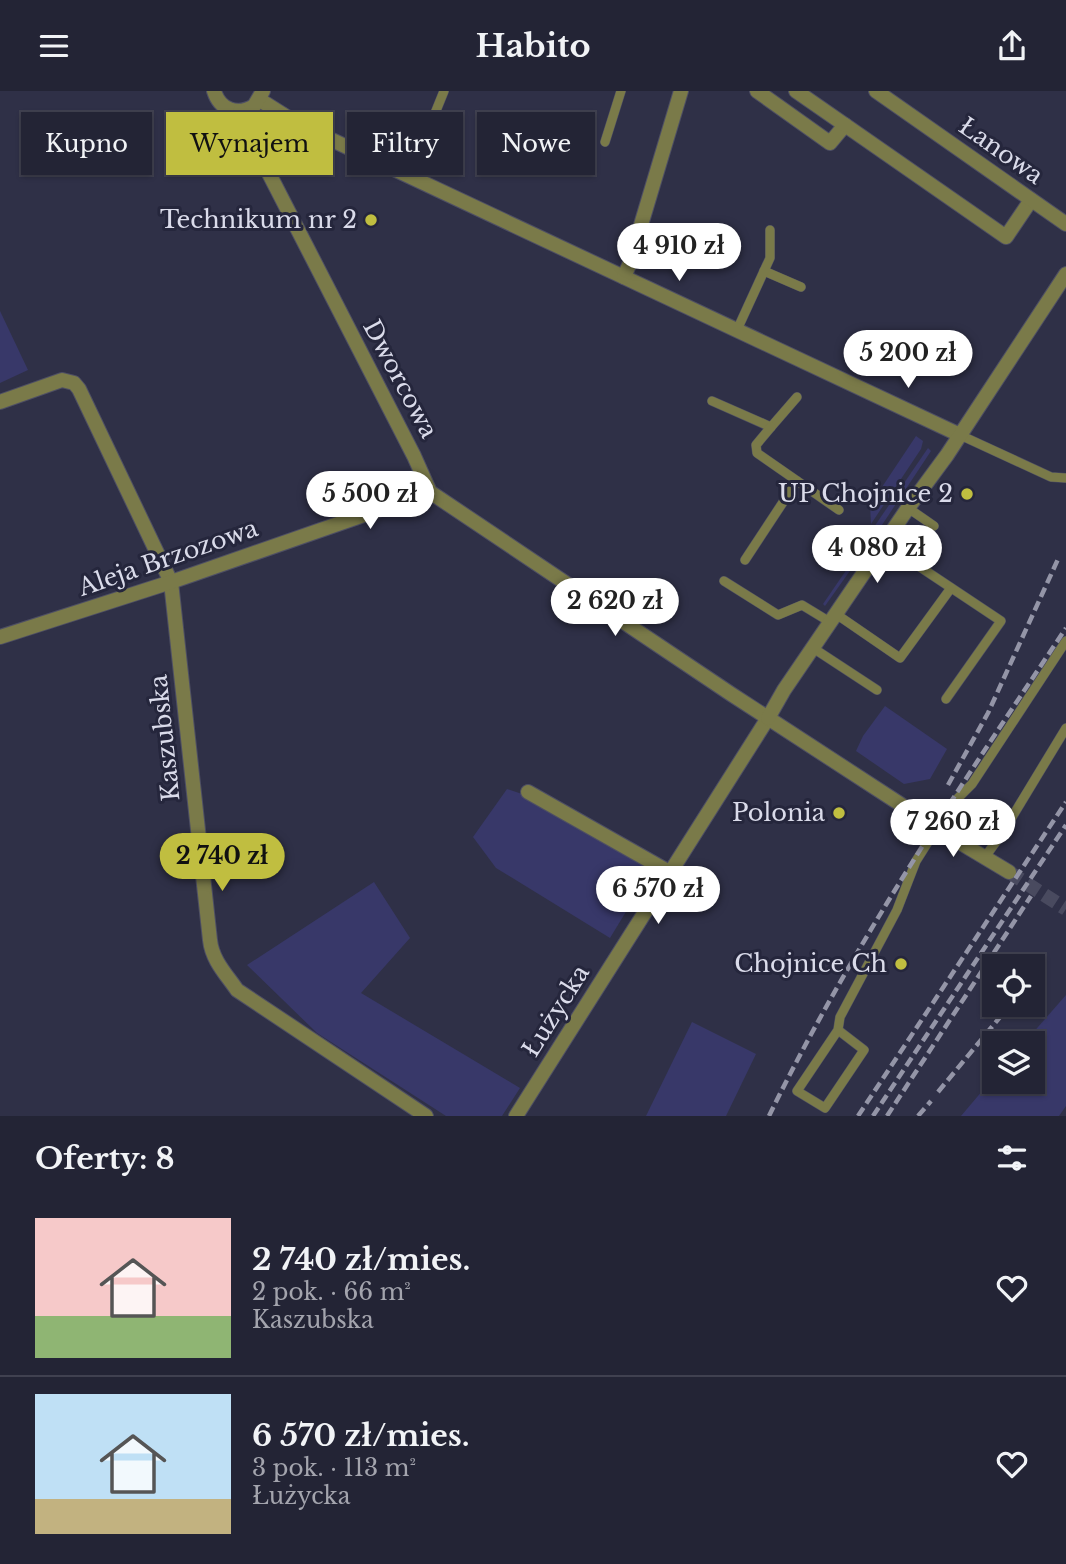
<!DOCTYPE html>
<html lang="pl">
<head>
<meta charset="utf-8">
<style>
	:root { --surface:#232435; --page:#2f3041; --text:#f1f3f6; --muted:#a3a4ad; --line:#404150; --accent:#c0be40 }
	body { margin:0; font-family:"Libre Baskerville",serif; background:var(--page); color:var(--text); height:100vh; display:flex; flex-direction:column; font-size:26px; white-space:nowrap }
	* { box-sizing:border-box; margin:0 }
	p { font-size:23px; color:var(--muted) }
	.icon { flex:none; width:38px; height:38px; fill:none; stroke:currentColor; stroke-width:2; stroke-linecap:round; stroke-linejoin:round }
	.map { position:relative; height:1025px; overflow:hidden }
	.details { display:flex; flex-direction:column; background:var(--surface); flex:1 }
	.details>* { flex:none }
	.guide { position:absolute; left:21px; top:21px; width:700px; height:63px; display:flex; gap:14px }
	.buttons { position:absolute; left:982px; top:863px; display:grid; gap:14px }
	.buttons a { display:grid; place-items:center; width:63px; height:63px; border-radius:0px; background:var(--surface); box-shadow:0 2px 5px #0004,0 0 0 2px var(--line); font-size:35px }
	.price { position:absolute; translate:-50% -60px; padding:0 16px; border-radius:24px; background:#fff; color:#222; font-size:23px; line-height:46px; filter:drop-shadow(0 2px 4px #0008) }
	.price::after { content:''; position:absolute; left:50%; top:42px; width:21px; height:16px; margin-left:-10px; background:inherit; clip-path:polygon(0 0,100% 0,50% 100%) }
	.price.current { background:var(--accent); color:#111 }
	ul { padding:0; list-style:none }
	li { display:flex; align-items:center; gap:21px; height:175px; padding:0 35px }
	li+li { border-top:2px solid var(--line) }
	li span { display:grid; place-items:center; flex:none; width:196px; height:140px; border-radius:0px; color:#555 }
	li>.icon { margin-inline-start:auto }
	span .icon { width:84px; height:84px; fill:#fffc; stroke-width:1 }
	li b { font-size:30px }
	h2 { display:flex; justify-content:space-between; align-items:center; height:84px; padding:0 35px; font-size:30px }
	.pill { padding:0 24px; border-radius:0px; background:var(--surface); box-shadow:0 2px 5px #0004,0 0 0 2px var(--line); font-size:24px; line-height:63px }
	.pill.current { background:var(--accent); color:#111 }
	header { display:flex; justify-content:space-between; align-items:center; height:91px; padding:0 35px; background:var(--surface); font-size:32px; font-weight:800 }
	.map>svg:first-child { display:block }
	.green { fill:#383869 }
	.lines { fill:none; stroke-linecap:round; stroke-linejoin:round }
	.tertiary-tunnel { stroke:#494a5f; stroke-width:14; stroke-dasharray:14 7; stroke-linecap:butt }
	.service-casing { stroke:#4e4f64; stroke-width:10 }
	.minor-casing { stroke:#4e4f64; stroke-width:16 }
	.tertiary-casing { stroke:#4e4f64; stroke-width:16 }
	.service { stroke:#7a7a49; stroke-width:9 }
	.minor { stroke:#7a7a49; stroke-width:14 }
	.tertiary { stroke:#7a7a49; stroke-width:14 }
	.rail { stroke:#9495a7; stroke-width:4.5; stroke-dasharray:10 5; stroke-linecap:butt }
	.poi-dot { fill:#c0be40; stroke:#25263c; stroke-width:2.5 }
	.labels { text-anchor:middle; stroke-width:6; stroke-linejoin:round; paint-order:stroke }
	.street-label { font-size:24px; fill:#dadbea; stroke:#25263c }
	.poi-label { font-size:24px; fill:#dadbea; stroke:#25263c; text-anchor:end }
</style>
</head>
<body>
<header><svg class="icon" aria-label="menu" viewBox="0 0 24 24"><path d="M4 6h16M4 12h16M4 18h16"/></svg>Habito<svg class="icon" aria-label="share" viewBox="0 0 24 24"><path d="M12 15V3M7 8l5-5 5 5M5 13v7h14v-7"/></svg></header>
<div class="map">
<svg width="1066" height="1025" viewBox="0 0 1066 1025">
	<rect width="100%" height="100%" fill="#2f3047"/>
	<g class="green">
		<path d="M0,220L28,279L0,292Z"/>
		<path d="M916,345L923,350L921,358L871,433L870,414Z"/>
		<path d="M928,357L931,360L878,440L874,436Z"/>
		<path d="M873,440L876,443L825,515L823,513Z"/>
		<path d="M885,615L947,658L930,688L904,693L856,660L863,645Z"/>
		<path d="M507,698L522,703L652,778L610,847L496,777L473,746Z"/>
		<path d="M374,791L410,847L361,902L520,997L502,1025H446L317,942L247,874Z"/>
		<path d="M1066,904V1015L1059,1025H961L994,986V990H1032V952H1024Z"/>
		<path d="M692,931L756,963L726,1025H646Z"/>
	</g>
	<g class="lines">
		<g class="tertiary-tunnel">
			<path d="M917,724L939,739"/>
			<path d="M1009,781L1066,818"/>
		</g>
		<defs>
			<g id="service">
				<path d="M605,51L621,0"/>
				<path d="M410,84L444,0"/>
				<path d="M764,180L801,196"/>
				<path d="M737,239L770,167V139"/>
				<path d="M712,310L771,336L797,306"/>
				<path d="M771,336L756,354L757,362L839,419"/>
				<path d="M960,344L1051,386L1066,387"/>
				<path d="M908,417L934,435"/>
				<path d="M884,452L1001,530L946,608"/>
				<path d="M745,469L797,390"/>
				<path d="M724,490L778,524L802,514L830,531"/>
				<path d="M836,523L900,567L951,497"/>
				<path d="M813,557L877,599"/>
				<path d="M985,766L1003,741L1066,637"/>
				<path d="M838,939L864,959L825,1017L797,1000L838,939L840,926L897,819L916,770L952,713L972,693L1066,550"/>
			</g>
			<g id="minor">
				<path d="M757,0L830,52L845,34L1006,146L1031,109"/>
				<path d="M796,0L845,34"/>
				<path d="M876,0L1066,133"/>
				<path d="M260,9L298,33L960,344"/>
				<path d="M253,51L267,36L283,24"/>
				<path d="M624,186L629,174L681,0"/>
				<path d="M0,311L62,289L74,292L79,298L171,491L210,849C212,869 226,883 237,899L426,1025"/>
				<path d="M528,701L671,782"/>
				<path d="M516,1025L768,627"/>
			</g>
			<g id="tertiary">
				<path d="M214,0C220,19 237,25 254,15L263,0"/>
				<path d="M240,20L241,28L414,365L430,401L731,603L917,724"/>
				<path d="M0,546L171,491L430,401"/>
				<path d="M768,627L784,599L908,417L947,364L1066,183"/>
				<path d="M939,739L1009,781"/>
			</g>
		</defs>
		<use href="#service" class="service-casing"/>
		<use href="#minor" class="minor-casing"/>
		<use href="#tertiary" class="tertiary-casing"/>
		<use href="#service" class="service"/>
		<use href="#minor" class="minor"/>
		<use href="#tertiary" class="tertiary"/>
		<g class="rail">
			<path d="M948,694L988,622L1059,466"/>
			<path d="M938,1001L1010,914"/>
			<path d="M769,1025C853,853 960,696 1066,537"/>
			<path d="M858,1025L1066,711"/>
			<path d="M873,1025L1066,734"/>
			<path d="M887,1025L1031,805"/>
			<path d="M918,1025L931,1010"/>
		</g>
	</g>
	<g class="poi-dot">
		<circle cx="371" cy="129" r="7"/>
		<circle cx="967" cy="403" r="7"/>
		<circle cx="839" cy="722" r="7"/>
		<circle cx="901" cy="873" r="7"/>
	</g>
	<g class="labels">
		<g class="street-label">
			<text transform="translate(1001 60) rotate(35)" y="8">Łanowa</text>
			<text transform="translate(400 288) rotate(62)" y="8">Dworcowa</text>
			<text transform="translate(168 467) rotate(-19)" y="8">Aleja Brzozowa</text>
			<text transform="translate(165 647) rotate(-96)" y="8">Kaszubska</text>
			<text transform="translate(556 920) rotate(-58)" y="8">Łużycka</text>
		</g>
		<g class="poi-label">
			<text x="357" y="137">Technikum nr 2</text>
			<text x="953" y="411">UP Chojnice 2</text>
			<text x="825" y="730">Polonia</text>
			<text x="887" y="881">Chojnice Ch</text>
		</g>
	</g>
</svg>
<div class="buttons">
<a><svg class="icon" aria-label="locate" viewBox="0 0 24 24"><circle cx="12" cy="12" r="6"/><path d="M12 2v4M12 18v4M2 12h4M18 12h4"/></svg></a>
<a><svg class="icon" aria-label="layers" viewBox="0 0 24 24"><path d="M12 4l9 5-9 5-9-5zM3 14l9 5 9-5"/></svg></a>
</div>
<b class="price" style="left:679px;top:192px">4 910 zł</b>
<b class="price" style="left:908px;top:299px">5 200 zł</b>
<b class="price" style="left:370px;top:440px">5 500 zł</b>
<b class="price" style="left:877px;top:494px">4 080 zł</b>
<b class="price" style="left:615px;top:547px">2 620 zł</b>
<b class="price" style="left:953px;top:768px">7 260 zł</b>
<b class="price current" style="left:222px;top:802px">2 740 zł</b>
<b class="price" style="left:658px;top:835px">6 570 zł</b>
<div class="guide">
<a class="pill">Kupno</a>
<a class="pill current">Wynajem</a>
<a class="pill">Filtry</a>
<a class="pill">Nowe</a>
</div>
</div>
<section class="details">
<h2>Oferty: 8<svg class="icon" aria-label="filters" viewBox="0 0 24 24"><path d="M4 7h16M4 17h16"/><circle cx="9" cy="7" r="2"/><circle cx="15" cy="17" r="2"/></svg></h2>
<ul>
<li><span style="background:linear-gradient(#f6c9c9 70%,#8fb573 0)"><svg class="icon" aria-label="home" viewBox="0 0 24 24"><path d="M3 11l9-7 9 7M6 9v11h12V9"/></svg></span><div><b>2 740 zł/mies.</b><p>2 pok. · 66 m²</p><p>Kaszubska</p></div><svg class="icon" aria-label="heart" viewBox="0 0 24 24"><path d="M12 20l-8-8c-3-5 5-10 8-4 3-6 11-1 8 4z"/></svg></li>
<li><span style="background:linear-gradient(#bfe0f5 75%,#c2b280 0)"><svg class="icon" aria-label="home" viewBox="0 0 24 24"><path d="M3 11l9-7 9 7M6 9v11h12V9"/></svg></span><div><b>6 570 zł/mies.</b><p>3 pok. · 113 m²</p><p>Łużycka</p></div><svg class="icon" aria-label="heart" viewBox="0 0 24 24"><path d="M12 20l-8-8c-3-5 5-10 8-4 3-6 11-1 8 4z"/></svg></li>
</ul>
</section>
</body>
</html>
